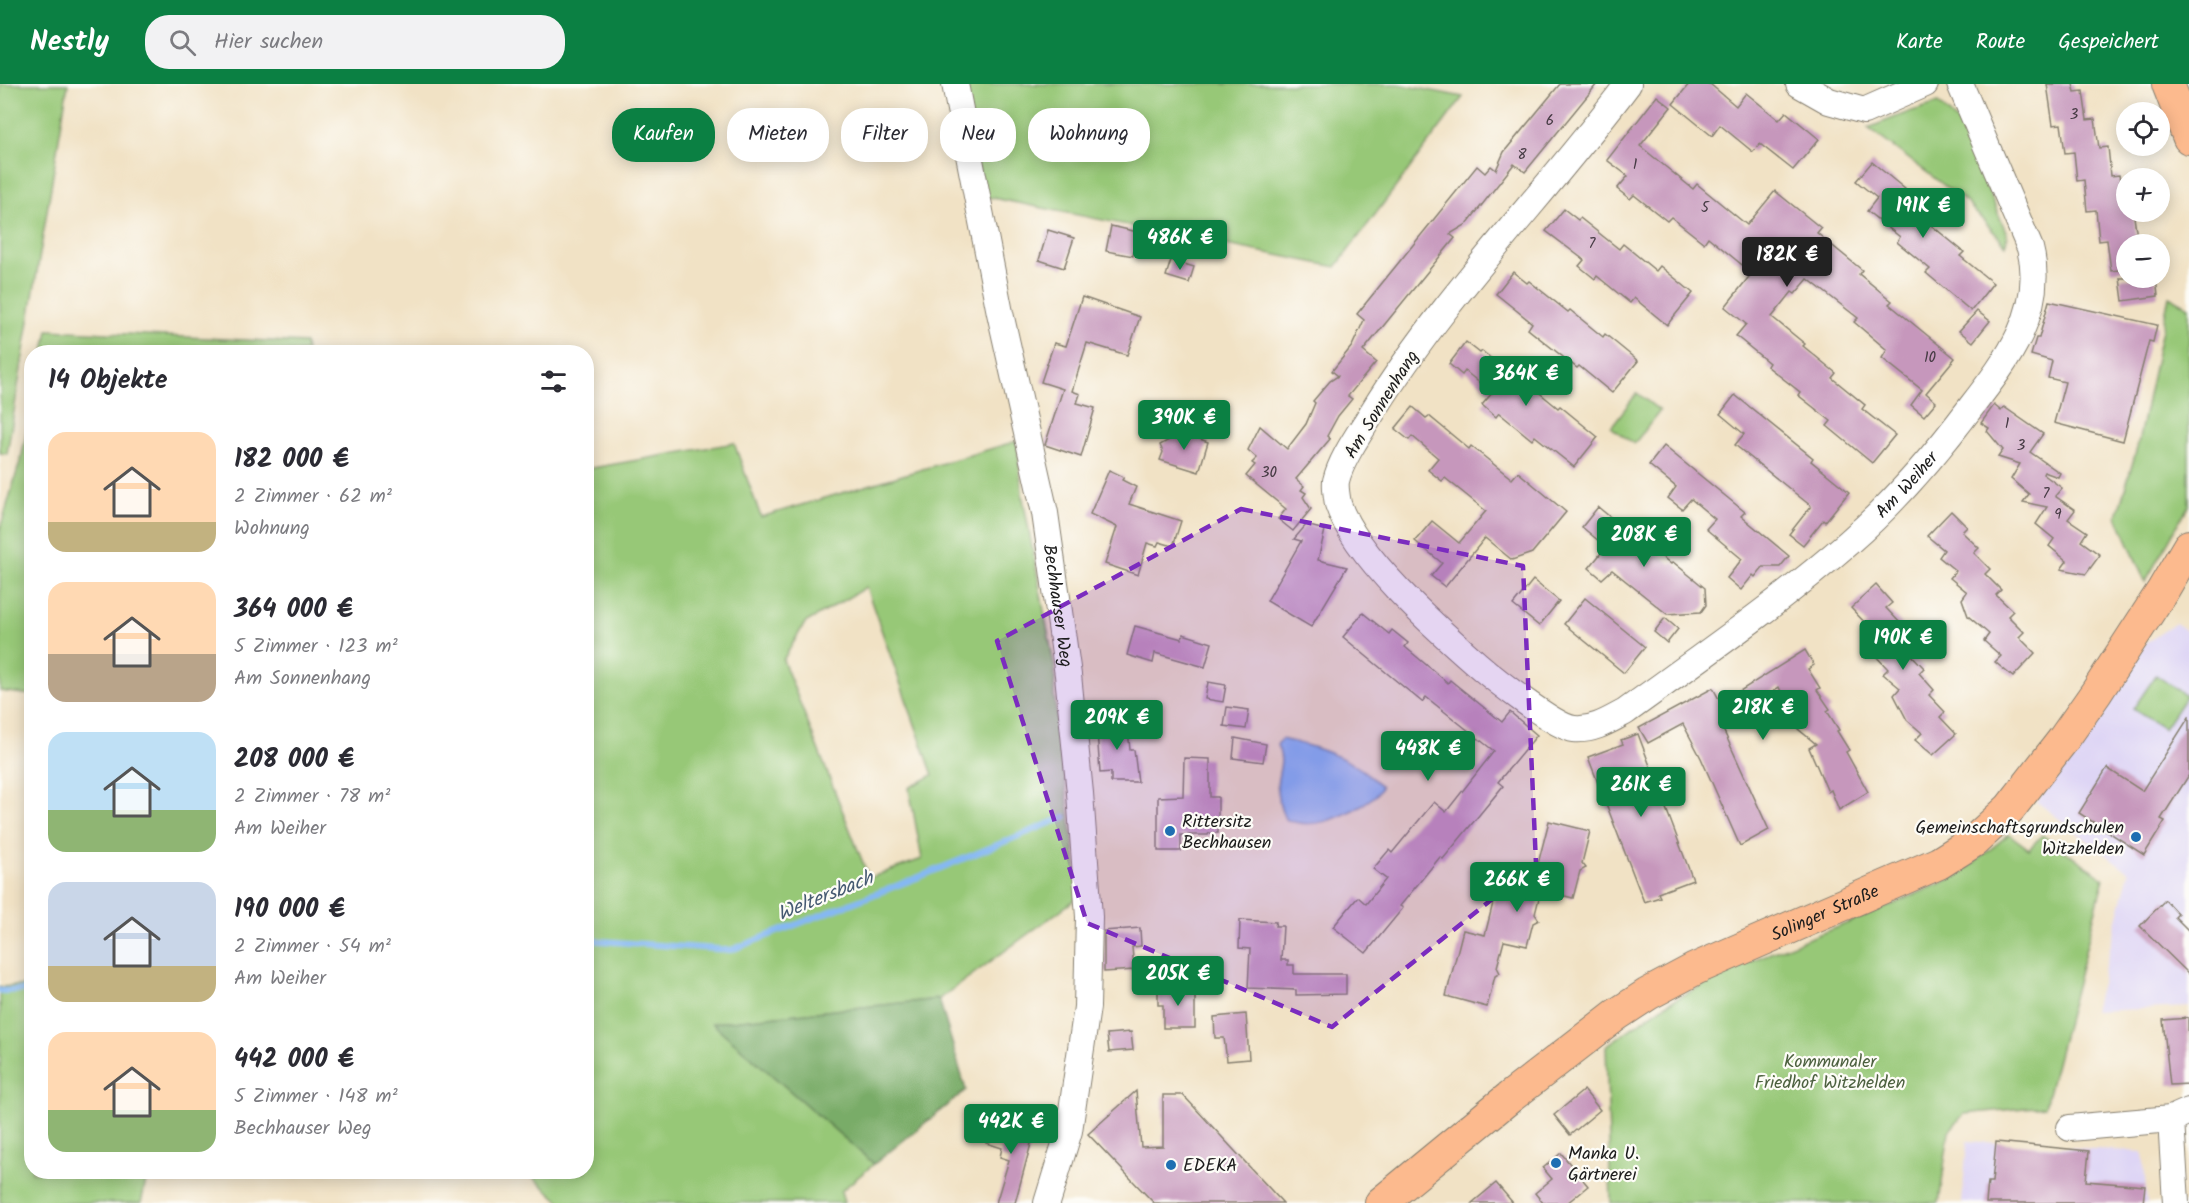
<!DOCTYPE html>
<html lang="de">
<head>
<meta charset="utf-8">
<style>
	:root { --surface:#fff; --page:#f2f2f3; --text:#2b2b33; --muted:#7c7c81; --accent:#0b8043 }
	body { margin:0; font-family:Kalam,sans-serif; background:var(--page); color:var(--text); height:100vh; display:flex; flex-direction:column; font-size:22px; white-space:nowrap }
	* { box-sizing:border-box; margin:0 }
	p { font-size:20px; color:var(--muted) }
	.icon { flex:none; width:33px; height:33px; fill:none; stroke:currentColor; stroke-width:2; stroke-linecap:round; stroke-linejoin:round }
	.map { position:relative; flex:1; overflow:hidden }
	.sheet { position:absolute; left:24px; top:261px; width:570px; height:834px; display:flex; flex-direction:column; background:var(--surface); border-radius:24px; box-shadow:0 3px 15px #0003 }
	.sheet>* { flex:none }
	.guide { position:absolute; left:612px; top:24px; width:570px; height:54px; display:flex; gap:12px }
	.fabs { position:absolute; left:2116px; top:18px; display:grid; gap:12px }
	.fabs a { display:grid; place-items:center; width:54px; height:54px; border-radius:50%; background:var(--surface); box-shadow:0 3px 15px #0003; font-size:30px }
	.price { position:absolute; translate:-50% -51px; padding:0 14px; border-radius:6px; background:var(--accent); color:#fff; font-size:20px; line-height:39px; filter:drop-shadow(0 2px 3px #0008) }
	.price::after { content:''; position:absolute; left:50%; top:36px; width:18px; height:14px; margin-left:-9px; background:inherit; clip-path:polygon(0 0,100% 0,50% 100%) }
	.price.active { background:#222; color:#fff }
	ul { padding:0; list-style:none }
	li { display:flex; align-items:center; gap:18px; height:150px; padding:0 24px }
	li span { display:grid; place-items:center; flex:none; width:168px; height:120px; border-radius:18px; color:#555 }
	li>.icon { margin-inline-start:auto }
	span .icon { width:72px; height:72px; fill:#fffc; stroke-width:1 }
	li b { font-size:26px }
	h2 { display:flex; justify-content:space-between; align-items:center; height:72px; padding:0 24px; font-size:26px }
	.chip { padding:0 21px; border-radius:24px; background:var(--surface); box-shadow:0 3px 15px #0003; font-size:21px; line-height:54px }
	.chip.active { background:var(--accent); color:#fff }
	header { display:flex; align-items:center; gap:36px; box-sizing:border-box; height:84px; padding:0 30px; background:var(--accent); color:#fff }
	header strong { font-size:28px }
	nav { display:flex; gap:33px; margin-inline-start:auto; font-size:21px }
	.search { width:420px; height:54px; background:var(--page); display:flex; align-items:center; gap:15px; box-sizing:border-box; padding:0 21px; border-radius:24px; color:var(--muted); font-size:22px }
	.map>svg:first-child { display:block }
	.built { fill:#ded5f5 }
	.green { fill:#97c877; stroke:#5a724a; stroke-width:1.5; fill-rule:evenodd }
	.forest { fill:#79ac68; stroke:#4a6442; stroke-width:1.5 }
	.water { fill:#85b8f3; stroke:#506a88; stroke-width:1.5 }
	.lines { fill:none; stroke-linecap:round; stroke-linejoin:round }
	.stream { stroke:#85b8f3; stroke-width:6 }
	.building { fill:#c697bc }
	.minor-casing { stroke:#867f70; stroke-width:28 }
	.major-casing { stroke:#867f70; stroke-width:34 }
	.minor { stroke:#fff; stroke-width:26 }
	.major { stroke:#fcba8e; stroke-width:32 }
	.marked { fill:#7b2cbf; fill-opacity:0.2; stroke:#7b2cbf; stroke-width:4.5; stroke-dasharray:12 8; stroke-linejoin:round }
	.poi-dot { fill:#1f6fb2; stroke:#fdfcf7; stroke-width:2 }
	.labels { text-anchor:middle; stroke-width:4.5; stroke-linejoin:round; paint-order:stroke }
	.number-label { font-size:15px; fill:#463b44 }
	.street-label { font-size:18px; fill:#1c1c1c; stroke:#fdfcf7 }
	.poi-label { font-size:18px; fill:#1c1c1c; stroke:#fdfcf7; text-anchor:start }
	.park-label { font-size:18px; fill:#4d6140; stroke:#fdfcf7 }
	.water-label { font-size:20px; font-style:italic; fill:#465a72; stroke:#fdfcf7 }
</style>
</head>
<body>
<header>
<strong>Nestly</strong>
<div class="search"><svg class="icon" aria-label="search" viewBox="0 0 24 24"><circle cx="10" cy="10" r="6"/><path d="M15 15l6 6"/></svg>Hier suchen</div>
<nav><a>Karte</a><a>Route</a><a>Gespeichert</a></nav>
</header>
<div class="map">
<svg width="2189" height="1119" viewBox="0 0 2189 1119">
	<rect width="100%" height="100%" fill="#fdfcf7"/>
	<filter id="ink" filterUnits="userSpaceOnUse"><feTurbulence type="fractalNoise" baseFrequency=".0167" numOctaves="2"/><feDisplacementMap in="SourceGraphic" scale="12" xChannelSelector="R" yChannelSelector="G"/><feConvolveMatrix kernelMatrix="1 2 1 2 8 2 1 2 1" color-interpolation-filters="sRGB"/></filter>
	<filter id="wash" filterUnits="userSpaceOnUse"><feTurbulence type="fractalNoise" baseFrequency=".008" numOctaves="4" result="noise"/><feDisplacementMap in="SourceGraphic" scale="24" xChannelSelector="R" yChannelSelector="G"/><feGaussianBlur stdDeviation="1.35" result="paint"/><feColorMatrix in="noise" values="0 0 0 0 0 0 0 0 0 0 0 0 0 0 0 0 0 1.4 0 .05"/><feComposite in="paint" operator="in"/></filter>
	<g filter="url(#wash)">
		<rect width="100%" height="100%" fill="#f1e2c5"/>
		<g class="built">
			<path d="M2176,539L2189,550V923L2094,927L2129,788L2037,718L2146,559Z"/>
			<path d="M1967,1057L2143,1068L2147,1119H1962Z"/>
		</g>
		<g class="green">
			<path d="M0,0H68L7,370L0,369Z"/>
			<path d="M963,0H1398L1463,13L1336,183L983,112Z"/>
			<path d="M1938,19L1960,40L2007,150L2006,161L1966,118L1868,44L1909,28Z"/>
			<path d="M2169,212L2189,223V421L2145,498L2117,432L2137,364Z"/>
			<path d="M48,246L305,259L306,268H44Z"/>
			<path d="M1637,309L1660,327L1634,360L1611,343Z"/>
			<path d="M31,327V611L0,607V445L22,371Z"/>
			<path d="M1017,357L1022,409L1055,586L1054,612L1080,812L939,915L713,939L874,1080L841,1107L844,1119H562L527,1088H586L587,385L734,359L761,433ZM866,503L933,691L909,704L922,775L869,794L783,576L805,539Z"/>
			<path d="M2156,591L2186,612L2164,645L2133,625Z"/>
			<path d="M2009,750L2029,765L2042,751L2104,794L2045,1022L1964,1030L1949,1047L1939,1119H1611L1606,962L1665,921L1745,879L1871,830L1959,791Z"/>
			<path d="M31,901L32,1088H148L141,1119H0V903Z"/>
		</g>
		<path class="forest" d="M939,915L966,1006L874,1080L712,939Z"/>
		<path class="water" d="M1281,655C1315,662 1358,675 1381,703C1378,712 1372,714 1365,719C1341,734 1312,747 1285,735C1280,724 1277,715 1277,703C1278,684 1285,680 1277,661Z"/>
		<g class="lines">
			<g class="stream">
				<path d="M586,856L731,866L919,793L1065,733"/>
				<path d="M0,907L32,906"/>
			</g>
		</g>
		<g id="blocks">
			<g class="building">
				<path d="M1560,0H1597L1525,88L1514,80L1467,140L1450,150L1455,154L1363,267L1376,278L1348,312L1352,315L1338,332L1327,352L1330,355L1296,395L1304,402L1301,406L1306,409L1303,413L1311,425L1293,447L1278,435L1286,425L1246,392L1255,381L1252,379L1257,374L1248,366L1260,342L1287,365L1306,340L1315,319L1313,317L1330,297L1338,292L1332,287L1352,262L1364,236L1357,230L1477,82L1485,89L1491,82L1496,86L1504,68Z"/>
				<path d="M1689,0H1710L1736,22L1746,9L1779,36L1786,28L1819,55L1793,86L1760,60L1753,68L1720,41L1712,52L1673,20Z"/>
				<path d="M2047,0H2073L2075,8L2083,7L2087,36L2095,35L2099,64L2108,63L2111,92L2119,91L2125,122H2127V128H2132L2134,133L2138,160H2127V185L2111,187L2107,156L2099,157L2096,126L2087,127L2084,96L2077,97L2074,68L2065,69L2061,40L2053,41Z"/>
				<path d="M1657,12L1671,23L1640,62L1693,105L1697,100L1747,141L1775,107L1821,144L1817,149L1862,186L1859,190L1892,217L1889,220L1955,274L1926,309L1936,318L1924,332L1911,321L1922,306L1882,274L1887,266L1854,238L1858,234L1808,195L1795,210L1792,208L1772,233L1805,260L1803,262L1836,289L1832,294L1865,321L1862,325L1895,351L1872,379L1827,342L1831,337L1798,311L1800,308L1767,282L1769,279L1736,252L1746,240L1725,223L1752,189L1708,153L1704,159L1671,133L1667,137L1634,111L1630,115L1617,105L1628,92L1607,76Z"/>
				<path d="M1872,78L1905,105L1901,110L1934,136L1931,141L1964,168L1960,172L1993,199L1971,227L1926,189L1930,185L1897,158L1900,153L1867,127L1877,114L1856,97Z"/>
				<path d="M1564,125L1578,136L1580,134L1619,165L1623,160L1656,187L1660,182L1693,209L1667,241L1634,214L1630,219L1597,192L1595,195L1579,182L1584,176L1546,147Z"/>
				<path d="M1111,142L1138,148L1133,172L1106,167Z"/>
				<path d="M1048,146L1074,154L1064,184L1039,176Z"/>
				<path d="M1171,176L1194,183L1189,199L1166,192Z"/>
				<path d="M1513,188L1527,199L1529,197L1568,228L1570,226L1603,253L1605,250L1638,277L1612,309L1579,282L1577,284L1528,245L1532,239L1496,210Z"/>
				<path d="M2120,194H2156L2158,212L2123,217Z"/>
				<path d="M1082,213L1140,233L1127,271L1087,259L1072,307L1080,310L1077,319L1095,324L1081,373L1045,361L1063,305L1041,298L1054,259L1066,262Z"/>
				<path d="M2049,217L2157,241L2153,258L2149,257L2123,357L2054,339L2065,298L2048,294L2052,277L2031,271L2036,254H2039Z"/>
				<path d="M1977,227L1990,237L1973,258L1959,247Z"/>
				<path d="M1466,258L1480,269L1482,267L1523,300L1525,297L1558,324L1560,322L1598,353L1574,383L1535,352L1532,356L1499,329L1496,333L1482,321L1492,309L1465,287L1462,291L1449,280Z"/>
				<path d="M1735,311L1813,374L1811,377L1849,408L1825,438L1823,436L1803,461L1789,450L1811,422L1735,361L1744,350L1720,330Z"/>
				<path d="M1994,321L2001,327L2004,323L2043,350L2030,368L2060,389L2058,393L2044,388L2043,390L2062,404L2055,412L2075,426L2068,435L2087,448L2081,457L2100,471L2086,490L2061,485L2067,477L2049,462L2054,455L2036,440L2047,423L2023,418L2029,410L2011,395L2020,380L1998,373L2003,366L1987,347L1989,344L1981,339Z"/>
				<path d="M1413,323L1426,334L1429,332L1469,365L1471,362L1512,395L1518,388L1566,428L1532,469L1512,476L1485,454L1445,503L1431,492L1442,479L1415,457L1432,437L1459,459L1486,427L1445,394L1442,397L1428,386L1438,374L1412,352L1409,356L1395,345Z"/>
				<path d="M1172,345L1208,358L1199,388L1160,376L1163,368L1160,361L1169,356Z"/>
				<path d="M1664,362L1745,428L1741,432L1789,472L1780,483H1763L1755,493L1753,491L1741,506L1727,494L1742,475L1706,445L1715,435L1691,415L1682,425L1668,414L1676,403L1649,381Z"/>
				<path d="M1109,386L1124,393L1122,396L1136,403L1129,420L1181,437L1173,462L1159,458L1157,462L1147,459L1138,491L1105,480L1117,443L1090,430Z"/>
				<path d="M1598,423L1637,455L1638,453L1671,480L1673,478L1705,504L1706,521L1701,528L1667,530L1612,486L1602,495L1589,484L1606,463L1582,443Z"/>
				<path d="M1951,427L1967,443L1962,448L1979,464L1974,469L1990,485L1985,490L2001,506L1996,511L2013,527L2008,532L2024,548L2019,553L2035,569L2013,593L1995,578L2001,572L1984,557L1989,550L1968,532L1962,515L1967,508L1950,494L1956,487L1939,473L1944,466L1927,452Z"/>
				<path d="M1306,441L1325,446L1318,476L1347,483L1311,543L1267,517L1301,457L1294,455Z"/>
				<path d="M1533,496L1559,517L1539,542L1513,521Z"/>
				<path d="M1876,501L1892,519L1886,524L1902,541L1897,545L1913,562L1908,567L1924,584L1919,589L1934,606L1929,611L1945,628L1940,633L1956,650L1933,671L1915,656L1922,649L1907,636L1894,611L1900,604L1883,590L1888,585L1872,568L1878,563L1862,546L1867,541L1851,524Z"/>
				<path d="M1585,514L1645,563L1624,589L1564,540Z"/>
				<path d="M1363,529L1389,550L1392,546L1408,559L1405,563L1448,599L1450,596L1502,638L1510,628L1537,651L1498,698L1503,702L1443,775L1440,773L1400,822L1403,824L1366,869L1333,843L1358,813L1366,820L1386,795L1373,785L1389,766L1392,769L1434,718L1446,728L1494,667L1426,613L1422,618L1343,553Z"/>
				<path d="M1665,534L1678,545L1667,559L1654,548Z"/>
				<path d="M1135,542L1182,555L1183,550L1212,559L1205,583L1155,569L1153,579L1127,571Z"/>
				<path d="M1805,566L1814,581L1808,585L1820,604L1817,606L1830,625L1827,627L1839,646L1837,647L1849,666L1846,668L1868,708L1839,726L1831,706L1828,708L1809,664L1816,660L1798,645L1801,643L1794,637L1779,603L1721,641L1769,746L1740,762L1701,674L1683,640L1648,659L1639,644L1713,604L1721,619Z"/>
				<path d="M1208,598L1226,601L1223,618L1205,615Z"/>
				<path d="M1227,623L1249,626L1246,645L1224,642Z"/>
				<path d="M1103,632L1127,635L1130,666H1134L1138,698H1111V688L1100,689L1097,647L1104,646Z"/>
				<path d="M2189,633V691L2161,735L2165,737L2144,771L2079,729L2107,684L2142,707Z"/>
				<path d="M1638,650L1693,796L1658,809L1660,813L1644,818L1588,673L1623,660L1621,656Z"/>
				<path d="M1235,654L1266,660L1263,678L1233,674Z"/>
				<path d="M1184,674L1210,675V713H1218V749H1209L1208,751H1181V767H1158V713L1183,712Z"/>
				<path d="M1549,737L1590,747L1582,779L1586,784L1580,787L1573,814L1541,806L1535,830L1539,836L1533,839L1527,862L1504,857L1497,883L1500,889L1495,892L1487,923L1446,912L1463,846L1485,851L1499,795L1532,803Z"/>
				<path d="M2165,816L2178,830L2175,833L2189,847V890L2140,842Z"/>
				<path d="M1240,836L1276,838L1275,842H1283L1281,876H1288V881H1294V890H1346V910L1296,911V906L1248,904L1250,865L1239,864Z"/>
				<path d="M1140,844L1141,862L1132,863L1134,886L1104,888V847Z"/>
				<path d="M1158,902L1195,903V944H1163V921H1158Z"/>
				<path d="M1246,930L1249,975L1227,977L1224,954H1215L1214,933Z"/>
				<path d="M2188,934L2189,1000L2170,1001L2163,936Z"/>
				<path d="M1131,948L1133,966L1109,968L1107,950Z"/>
				<path d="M1584,1006L1600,1026L1570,1051L1554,1031Z"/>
				<path d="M1136,1007L1141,1063L1163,1062V1011H1183L1283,1119H1154L1088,1050Z"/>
				<path d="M993,1034L1035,1045L1015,1119H996L1009,1076L1000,1073L1002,1064L986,1059Z"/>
				<path d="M1996,1058L2089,1067L2086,1097L2145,1102L2143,1119H1986L1988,1098H1992Z"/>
				<path d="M1561,1069L1588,1102L1567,1119H1543L1535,1109L1552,1095L1543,1084Z"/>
				<path d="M1496,1099L1513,1119H1472Z"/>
			</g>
		</g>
	</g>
	<g filter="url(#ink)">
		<use href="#blocks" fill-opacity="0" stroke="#867f70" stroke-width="1.5"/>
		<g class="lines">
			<defs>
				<g id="minor">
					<path id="s1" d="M955,0L1000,229L1045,429L1068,591L1080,709L1089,833L1087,923L1069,1047L1047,1119"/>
					<path id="s2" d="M1628,0C1545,111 1445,211 1372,329C1360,349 1341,375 1336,397C1335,403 1337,414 1338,420C1355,472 1436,544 1477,580C1493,594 1555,643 1574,645C1593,647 1610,636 1625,628C1701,573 1779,519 1849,458C1895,418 1935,371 1971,323C2007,277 2046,226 2030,164L1960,0"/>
					<path d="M1799,0L1829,17L1864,27L1925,0"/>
					<path d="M2171,1035L2176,1119"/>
					<path d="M2070,1044L2171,1035L2189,1027"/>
				</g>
				<g id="major">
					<path d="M2168,0L2189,54"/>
					<path id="s3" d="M1381,1119L1510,1013L1616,931L1648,910L1695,885L1939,779L1974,757L2010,724L2063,656L2096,609L2163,506L2189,462"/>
				</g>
			</defs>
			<use href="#minor" class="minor-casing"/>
			<use href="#major" class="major-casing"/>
			<use href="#minor" class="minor"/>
			<use href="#major" class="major"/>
		</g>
	</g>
	<path class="marked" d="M1241,425L1523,482L1536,780L1332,943L1087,839L997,557Z"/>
	<g class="poi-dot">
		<circle cx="1170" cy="747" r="6"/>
		<circle cx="2136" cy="753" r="6"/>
		<circle cx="1556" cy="1079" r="6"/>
		<circle cx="1171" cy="1081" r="6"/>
	</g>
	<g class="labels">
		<g class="number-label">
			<text x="2074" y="35">3</text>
			<text x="1550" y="41">6</text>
			<text x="1522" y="75">8</text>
			<text x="1635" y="85">1</text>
			<text x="1705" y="128">5</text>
			<text x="1592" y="164">7</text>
			<text x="1930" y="278">10</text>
			<text x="2007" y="344">1</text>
			<text x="2021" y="366">3</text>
			<text x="1269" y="393">30</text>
			<text x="2046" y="414">7</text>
			<text x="2058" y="435">9</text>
		</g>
		<g class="street-label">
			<text transform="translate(1381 320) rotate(-58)" y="6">Am Sonnenhang</text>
			<text dy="6" stroke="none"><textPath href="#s2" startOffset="1266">Am Weiher</textPath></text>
			<text dy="6" stroke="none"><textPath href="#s1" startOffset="532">Bechhauser Weg</textPath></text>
			<text dy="6" stroke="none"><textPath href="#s3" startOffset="534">Solinger Straße</textPath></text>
		</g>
		<g class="poi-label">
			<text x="1182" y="743">Rittersitz<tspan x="1182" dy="21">Bechhausen</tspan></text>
			<text x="2124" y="749" text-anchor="end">Gemeinschaftsgrundschulen<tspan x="2124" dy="21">Witzhelden</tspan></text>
			<text x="1568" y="1075">Manka U.<tspan x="1568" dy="21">Gärtnerei</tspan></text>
			<text x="1183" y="1087">EDEKA</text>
		</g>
		<g class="park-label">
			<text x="1830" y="983">Kommunaler<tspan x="1830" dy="21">Friedhof Witzhelden</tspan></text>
		</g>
		<g class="water-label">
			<text transform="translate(825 811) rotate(-22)" y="7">Weltersbach</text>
		</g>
	</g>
</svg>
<div class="fabs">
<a><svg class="icon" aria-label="locate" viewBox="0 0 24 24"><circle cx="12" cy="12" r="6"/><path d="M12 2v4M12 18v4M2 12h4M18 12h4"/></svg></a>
<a>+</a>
<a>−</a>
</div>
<b class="price" style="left:1923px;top:155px">191K €</b>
<b class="price" style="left:1180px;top:187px">486K €</b>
<b class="price active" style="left:1787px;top:204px">182K €</b>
<b class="price" style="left:1526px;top:323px">364K €</b>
<b class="price" style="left:1184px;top:367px">390K €</b>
<b class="price" style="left:1644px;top:484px">208K €</b>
<b class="price" style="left:1903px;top:587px">190K €</b>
<b class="price" style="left:1763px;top:657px">218K €</b>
<b class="price" style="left:1117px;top:667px">209K €</b>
<b class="price" style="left:1428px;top:698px">448K €</b>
<b class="price" style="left:1641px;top:734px">261K €</b>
<b class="price" style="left:1517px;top:829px">266K €</b>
<b class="price" style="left:1178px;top:923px">205K €</b>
<b class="price" style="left:1011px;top:1071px">442K €</b>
<div class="guide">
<a class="chip active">Kaufen</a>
<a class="chip">Mieten</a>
<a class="chip">Filter</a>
<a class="chip">Neu</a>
<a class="chip">Wohnung</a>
</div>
<section class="sheet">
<h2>14 Objekte<svg class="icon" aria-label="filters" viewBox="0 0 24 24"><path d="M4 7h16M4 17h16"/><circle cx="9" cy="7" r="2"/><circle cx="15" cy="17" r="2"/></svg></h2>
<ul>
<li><span style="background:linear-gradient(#ffd9b3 75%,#c2b280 0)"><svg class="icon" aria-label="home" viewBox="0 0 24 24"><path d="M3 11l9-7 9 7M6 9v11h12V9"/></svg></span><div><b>182 000 €</b><p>2 Zimmer · 62 m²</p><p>Wohnung</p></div></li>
<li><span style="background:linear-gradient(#ffd9b3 60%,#b9a48a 0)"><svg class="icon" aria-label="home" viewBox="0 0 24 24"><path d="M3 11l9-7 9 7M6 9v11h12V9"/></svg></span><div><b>364 000 €</b><p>5 Zimmer · 123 m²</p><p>Am Sonnenhang</p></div></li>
<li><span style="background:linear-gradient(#bfe0f5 65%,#8fb573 0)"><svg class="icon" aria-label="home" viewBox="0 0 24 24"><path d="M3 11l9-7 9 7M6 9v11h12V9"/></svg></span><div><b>208 000 €</b><p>2 Zimmer · 78 m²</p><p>Am Weiher</p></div></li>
<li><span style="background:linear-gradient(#c9d6e8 70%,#c2b280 0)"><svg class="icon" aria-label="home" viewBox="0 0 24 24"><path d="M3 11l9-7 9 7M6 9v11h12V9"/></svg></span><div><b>190 000 €</b><p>2 Zimmer · 54 m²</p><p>Am Weiher</p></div></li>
<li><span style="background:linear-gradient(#ffd9b3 65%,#8fb573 0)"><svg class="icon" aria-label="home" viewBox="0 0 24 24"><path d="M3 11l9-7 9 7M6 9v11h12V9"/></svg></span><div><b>442 000 €</b><p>5 Zimmer · 148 m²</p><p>Bechhauser Weg</p></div></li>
</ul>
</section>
</div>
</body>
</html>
